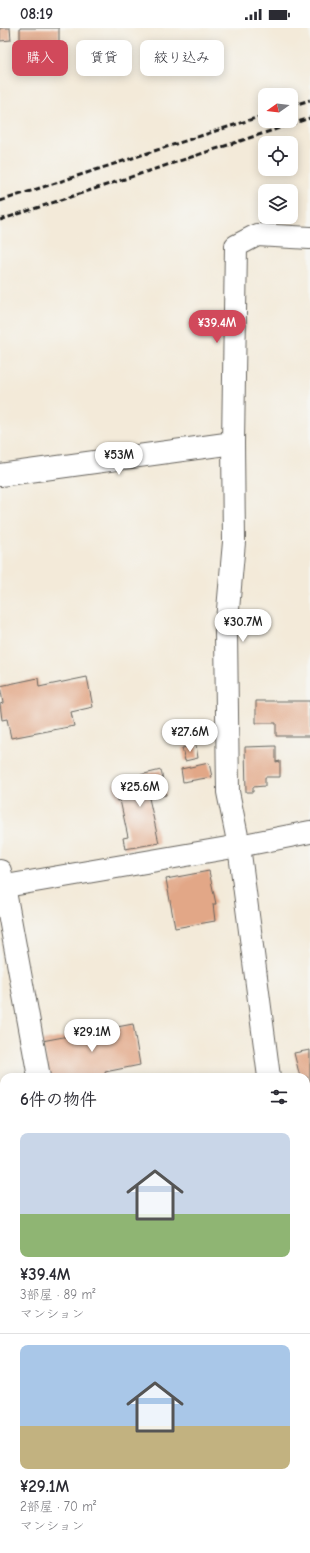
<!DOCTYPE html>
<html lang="ja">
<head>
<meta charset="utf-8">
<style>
	:root { --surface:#fff; --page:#f7f7f7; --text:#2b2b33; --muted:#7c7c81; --line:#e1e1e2; --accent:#d1495b }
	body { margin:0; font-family:"Comic Neue","Klee One",sans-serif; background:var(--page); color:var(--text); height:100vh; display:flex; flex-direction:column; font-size:15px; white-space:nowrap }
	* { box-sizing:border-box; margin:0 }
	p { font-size:13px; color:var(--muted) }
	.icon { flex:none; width:22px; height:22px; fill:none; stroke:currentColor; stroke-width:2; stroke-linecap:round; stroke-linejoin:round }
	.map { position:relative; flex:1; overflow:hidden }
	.drawer { position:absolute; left:0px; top:1045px; width:310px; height:480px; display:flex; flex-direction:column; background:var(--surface); border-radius:12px 12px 0 0; box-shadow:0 2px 10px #0003 }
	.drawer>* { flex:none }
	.hud { position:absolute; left:12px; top:12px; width:286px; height:36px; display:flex; gap:8px }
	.needle { width:26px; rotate:256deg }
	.buttons { position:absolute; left:258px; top:60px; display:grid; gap:8px }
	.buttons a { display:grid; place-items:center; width:40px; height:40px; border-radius:8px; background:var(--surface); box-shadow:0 2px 10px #0003; font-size:20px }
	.price { position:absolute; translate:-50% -34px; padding:0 9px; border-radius:14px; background:#fff; color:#222; font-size:13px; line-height:26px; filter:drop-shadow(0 1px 2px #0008) }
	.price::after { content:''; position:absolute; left:50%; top:24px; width:12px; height:9px; margin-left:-6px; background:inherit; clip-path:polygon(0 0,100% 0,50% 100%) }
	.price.on { background:var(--accent); color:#fff }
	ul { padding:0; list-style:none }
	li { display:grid; align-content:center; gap:8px; height:212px; padding:0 20px }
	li+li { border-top:1px solid var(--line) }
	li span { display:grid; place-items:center; height:124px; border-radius:8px; color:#555 }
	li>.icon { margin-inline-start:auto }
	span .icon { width:72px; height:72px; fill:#fffc; stroke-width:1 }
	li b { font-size:17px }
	h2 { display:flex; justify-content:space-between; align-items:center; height:48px; padding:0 20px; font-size:17px }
	.tag { padding:0 14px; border-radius:8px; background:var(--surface); box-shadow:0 2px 10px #0003; font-size:14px; line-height:36px }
	.tag.on { background:var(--accent); color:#fff }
	.status { display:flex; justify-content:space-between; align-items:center; height:28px; padding:0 20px; background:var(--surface); direction:ltr }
	.status svg { height:11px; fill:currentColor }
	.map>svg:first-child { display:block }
	.building { fill:#e2a787 }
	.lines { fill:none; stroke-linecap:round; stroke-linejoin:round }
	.minor-casing { stroke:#67645e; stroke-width:24 }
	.minor { stroke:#fff; stroke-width:22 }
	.rail { stroke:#1c1c1c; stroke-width:3; stroke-dasharray:6 3; stroke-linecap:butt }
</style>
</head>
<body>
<div class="status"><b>08:19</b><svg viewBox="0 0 49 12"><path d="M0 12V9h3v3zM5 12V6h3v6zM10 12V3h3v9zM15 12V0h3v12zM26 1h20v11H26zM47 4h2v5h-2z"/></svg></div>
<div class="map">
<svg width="310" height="1525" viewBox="0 0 310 1525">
	<rect width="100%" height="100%" fill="#f6f6f2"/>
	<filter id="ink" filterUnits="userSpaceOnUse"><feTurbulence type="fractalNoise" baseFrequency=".025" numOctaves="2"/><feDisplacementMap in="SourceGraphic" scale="8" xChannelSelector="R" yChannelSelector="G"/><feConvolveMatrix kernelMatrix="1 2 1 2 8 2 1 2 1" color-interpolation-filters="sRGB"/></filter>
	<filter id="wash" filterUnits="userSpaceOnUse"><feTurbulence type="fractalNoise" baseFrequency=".012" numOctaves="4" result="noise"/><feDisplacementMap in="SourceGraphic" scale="16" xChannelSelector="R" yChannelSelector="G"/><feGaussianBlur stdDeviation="0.9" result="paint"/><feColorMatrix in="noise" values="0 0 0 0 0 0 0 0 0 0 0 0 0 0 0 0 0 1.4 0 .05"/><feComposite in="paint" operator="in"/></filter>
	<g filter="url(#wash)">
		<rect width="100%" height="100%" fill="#f3ead9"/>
		<g id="blocks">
			<g class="building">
				<path d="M0,0H10L11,12L0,13Z"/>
				<path d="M20,0H59V14L20,15Z"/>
				<path d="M87,649L93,679L71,684L74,698L11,710L7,691L2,692L0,676L3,675L0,658L38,650L39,659Z"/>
				<path d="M256,673H310V708H276V695H256Z"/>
				<path d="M196,717L198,730L185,733L182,720Z"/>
				<path d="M276,718V734L280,733V749H265V758L253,759V764H246L245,719Z"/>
				<path d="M209,735L212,749L183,754L181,741Z"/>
				<path d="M161,742L166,767L149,770L159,815L125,821L123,810L128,809L120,772L117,773L113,756L132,752L136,748Z"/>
				<path d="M209,843L216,876H213L215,893L175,900L166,851Z"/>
				<path d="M133,996L140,1037L105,1044L106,1049H85V1048L78,1049H49L42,1013Z"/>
				<path d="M310,1022V1059L309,1060L307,1049H300L294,1025Z"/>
				<path d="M4,1067V1119L0,1120V1068Z"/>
				<path d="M306,1092H310V1113L306,1114Z"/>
				<path d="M310,1119V1136H306V1120Z"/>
				<path d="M4,1173V1199L0,1200V1174Z"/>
				<rect x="0" y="1243" width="4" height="64"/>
				<path d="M310,1434V1457H306V1435Z"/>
				<path d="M25,1521H60L61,1522L56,1523V1525H26Z"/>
			</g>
		</g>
	</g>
	<g filter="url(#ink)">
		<use href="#blocks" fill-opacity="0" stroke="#67645e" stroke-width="1"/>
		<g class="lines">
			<defs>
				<g id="minor">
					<path d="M0,447L233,415"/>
					<path d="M0,843L4,858L39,1049"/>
					<path d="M0,859L239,818L310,804"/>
					<path d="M269,1049L239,818L228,764L226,604L234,514L233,415L236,218L257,207L310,210"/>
					<path d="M0,1216L4,1215"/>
					<path d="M306,1269L310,1288"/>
					<path d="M306,1506L310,1505"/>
					<path d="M121,1521L122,1525"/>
					<path d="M216,1525L235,1521"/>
				</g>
			</defs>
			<use href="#minor" class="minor-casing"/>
			<use href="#minor" class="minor"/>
			<g class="rail">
				<path d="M291,78L310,72"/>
				<path d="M0,173L265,87"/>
				<path d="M0,192L310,90"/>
			</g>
		</g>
	</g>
</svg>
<div class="buttons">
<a><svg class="needle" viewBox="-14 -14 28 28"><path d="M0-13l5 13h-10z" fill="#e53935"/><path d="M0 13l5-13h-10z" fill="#7c7c81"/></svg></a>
<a><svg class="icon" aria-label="locate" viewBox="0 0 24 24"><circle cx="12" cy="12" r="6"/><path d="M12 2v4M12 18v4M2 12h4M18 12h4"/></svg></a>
<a><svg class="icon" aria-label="layers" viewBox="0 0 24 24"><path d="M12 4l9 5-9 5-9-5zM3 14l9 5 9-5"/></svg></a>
</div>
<b class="price on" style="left:217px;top:316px">¥39.4M</b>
<b class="price" style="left:119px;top:448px">¥53M</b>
<b class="price" style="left:243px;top:615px">¥30.7M</b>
<b class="price" style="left:190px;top:725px">¥27.6M</b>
<b class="price" style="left:140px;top:780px">¥25.6M</b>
<b class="price" style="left:92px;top:1025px">¥29.1M</b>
<div class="hud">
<a class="tag on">購入</a>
<a class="tag">賃貸</a>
<a class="tag">絞り込み</a>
</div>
<section class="drawer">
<h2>6件の物件<svg class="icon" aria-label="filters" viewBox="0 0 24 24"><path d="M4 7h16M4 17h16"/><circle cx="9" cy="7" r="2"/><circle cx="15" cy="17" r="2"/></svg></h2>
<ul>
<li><span style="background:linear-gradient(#c9d6e8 65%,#8fb573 0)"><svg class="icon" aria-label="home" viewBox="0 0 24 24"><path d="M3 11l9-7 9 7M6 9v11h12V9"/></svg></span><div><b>¥39.4M</b><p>3部屋 · 89 m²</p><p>マンション</p></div></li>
<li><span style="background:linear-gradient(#a9c7e8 65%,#c2b280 0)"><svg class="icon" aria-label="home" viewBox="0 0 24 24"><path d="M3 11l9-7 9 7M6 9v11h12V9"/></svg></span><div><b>¥29.1M</b><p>2部屋 · 70 m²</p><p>マンション</p></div></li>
</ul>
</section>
</div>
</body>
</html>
